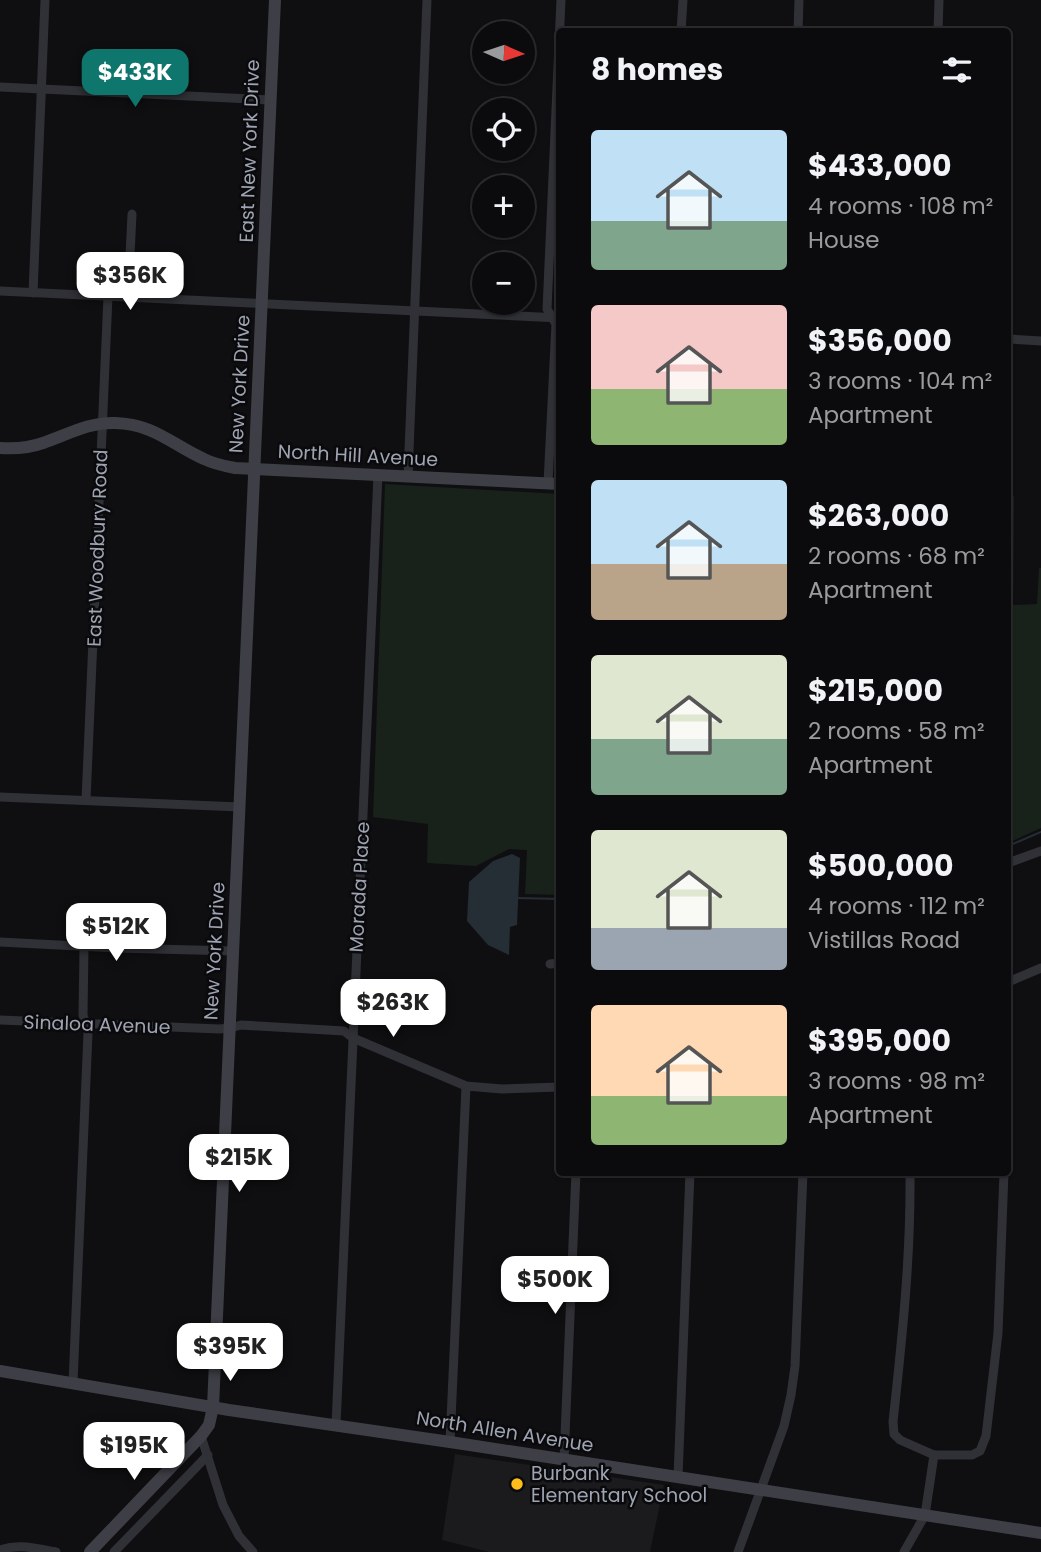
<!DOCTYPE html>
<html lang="en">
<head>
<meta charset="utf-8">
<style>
	:root { --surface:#0b0b0d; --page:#141416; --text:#f1f3f6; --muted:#9a9b9d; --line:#2b2b2e; --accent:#0f766e }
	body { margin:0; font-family:Poppins,sans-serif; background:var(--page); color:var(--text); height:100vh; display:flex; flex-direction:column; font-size:26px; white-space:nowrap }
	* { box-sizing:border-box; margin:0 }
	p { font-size:23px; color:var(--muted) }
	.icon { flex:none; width:38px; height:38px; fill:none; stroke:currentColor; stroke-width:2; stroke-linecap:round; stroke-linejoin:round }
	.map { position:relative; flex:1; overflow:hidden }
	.sheet { position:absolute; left:556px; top:28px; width:455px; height:1148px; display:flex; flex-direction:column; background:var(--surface); border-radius:7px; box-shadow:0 2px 5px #0004,0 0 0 2px var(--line) }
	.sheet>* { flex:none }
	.needle { width:46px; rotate:93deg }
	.buttons { position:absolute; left:472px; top:21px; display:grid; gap:14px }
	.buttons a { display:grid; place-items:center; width:63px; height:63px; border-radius:50%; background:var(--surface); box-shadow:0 2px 5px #0004,0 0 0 2px var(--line); font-size:35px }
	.price { position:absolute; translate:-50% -60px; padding:0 16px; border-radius:14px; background:#fff; color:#222; font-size:23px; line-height:46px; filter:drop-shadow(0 2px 4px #0008) }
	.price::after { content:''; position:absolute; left:50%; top:42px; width:21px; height:16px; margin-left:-10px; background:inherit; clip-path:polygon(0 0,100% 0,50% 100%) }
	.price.on { background:var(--accent); color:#fff }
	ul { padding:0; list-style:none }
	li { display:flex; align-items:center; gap:21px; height:175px; padding:0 35px }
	li span { display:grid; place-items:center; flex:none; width:196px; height:140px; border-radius:7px; color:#555 }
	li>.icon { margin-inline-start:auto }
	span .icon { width:84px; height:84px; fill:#fffc; stroke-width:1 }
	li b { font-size:30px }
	h2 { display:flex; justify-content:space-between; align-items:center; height:84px; padding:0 35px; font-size:30px }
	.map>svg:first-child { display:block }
	.built { fill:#1b1b1e }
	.green { fill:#19211b }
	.water { fill:#252d35 }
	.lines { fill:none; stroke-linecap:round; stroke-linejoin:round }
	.stream { stroke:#252d35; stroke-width:2 }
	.street { stroke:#303136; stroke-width:9 }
	.secondary { stroke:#3e3f46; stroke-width:12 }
	.poi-dot { fill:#fdbe1b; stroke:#0a0a0c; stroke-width:2.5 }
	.labels { text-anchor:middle; stroke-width:5; stroke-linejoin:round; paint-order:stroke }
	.street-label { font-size:19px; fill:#9fa4b3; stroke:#0a0a0c }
	.poi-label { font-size:19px; fill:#9fa4b3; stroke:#0a0a0c; text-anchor:start }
</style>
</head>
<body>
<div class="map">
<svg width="1041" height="1552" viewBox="0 0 1041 1552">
	<rect width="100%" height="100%" fill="#0f0f11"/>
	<path class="built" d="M455,1454L664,1485L650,1552H489L442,1540Z"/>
	<g class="green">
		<path d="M385,484L560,494V895L525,894L527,850L509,849L476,866L427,863L428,824L373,817Z"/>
		<path d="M1008,496H1014L1013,605L1037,604L1039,568H1041V828L1008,843Z"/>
	</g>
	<path class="water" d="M512,854L520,858L517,925L510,927L509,955L488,945L467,921L469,882L493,861Z"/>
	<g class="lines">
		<g class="stream">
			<path d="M1008,846L1041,832"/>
			<path d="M518,898L560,899"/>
		</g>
		<g class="street">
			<path d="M681,32L683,0"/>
			<path d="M798,32L799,0"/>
			<path d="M938,32L939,0"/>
			<path d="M0,87L271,100"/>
			<path d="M0,291L560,318"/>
			<path d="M33,293L45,0"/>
			<path d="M128,297L132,214"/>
			<path d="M1008,339L1041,341"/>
			<path d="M408,476L427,0"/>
			<path d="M548,483L556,324L547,309L561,0"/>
			<path d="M0,797L240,807"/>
			<path d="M86,800L108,296"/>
			<path d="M1008,863L1041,851"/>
			<path d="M0,942L117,948L233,951"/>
			<path d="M550,964L560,963"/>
			<path d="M1008,982L1041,968"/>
			<path d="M0,1020L219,1029L230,1028L241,1025L344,1031L353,1038L466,1086L502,1089L560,1087"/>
			<path d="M910,1172C911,1256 902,1339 893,1422L894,1434L900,1440L934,1455H972L980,1451L986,1436L998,1333L1004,1172"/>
			<path d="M73,1383L88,1033L83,1015L84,947"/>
			<path d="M336,1425L378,475"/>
			<path d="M201,1436L223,1505L239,1536L253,1552"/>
			<path d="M450,1442L466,1086"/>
			<path d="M564,1460L576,1172"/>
			<path d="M678,1477L690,1172"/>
			<path d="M0,1550C19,1543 37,1549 56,1552"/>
			<path d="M114,1552L208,1455"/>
			<path d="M738,1552L784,1426L791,1395L795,1366L803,1172"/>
			<path d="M904,1552L925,1515L934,1455"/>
		</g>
		<g class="secondary">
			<path d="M0,448C14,449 29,448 43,443C67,435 88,422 115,423C154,424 171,444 204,459C214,464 224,466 235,468L560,484"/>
			<path d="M0,1371L229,1410L450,1442L1041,1533"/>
			<path d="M90,1552L201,1436L209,1425L213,1407L275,0"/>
		</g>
	</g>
	<circle class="poi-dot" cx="517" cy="1484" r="7"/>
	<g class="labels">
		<g class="street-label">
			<text transform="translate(249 151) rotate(-88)" y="7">East New York Drive</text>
			<text transform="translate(239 384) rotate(-87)" y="7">New York Drive</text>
			<text transform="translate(358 455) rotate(3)" y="7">North Hill Avenue</text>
			<text transform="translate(97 548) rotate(-88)" y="7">East Woodbury Road</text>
			<text transform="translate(359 887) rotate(-87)" y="7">Morada Place</text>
			<text transform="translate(214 951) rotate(-87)" y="7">New York Drive</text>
			<text transform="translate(97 1024) rotate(2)" y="7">Sinaloa Avenue</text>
			<text transform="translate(505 1431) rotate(9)" y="7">North Allen Avenue</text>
		</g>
		<g class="poi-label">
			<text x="531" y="1480">Burbank<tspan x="531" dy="22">Elementary School</tspan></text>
		</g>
	</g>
</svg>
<div class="buttons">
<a><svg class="needle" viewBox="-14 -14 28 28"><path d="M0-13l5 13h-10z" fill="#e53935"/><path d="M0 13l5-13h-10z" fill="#9a9b9d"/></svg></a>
<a><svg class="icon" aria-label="locate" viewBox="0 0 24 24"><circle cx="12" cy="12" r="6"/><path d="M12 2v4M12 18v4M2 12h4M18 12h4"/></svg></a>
<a>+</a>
<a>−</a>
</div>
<b class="price on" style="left:135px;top:109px">$433K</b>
<b class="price" style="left:130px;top:312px">$356K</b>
<b class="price" style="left:116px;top:963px">$512K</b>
<b class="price" style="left:393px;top:1039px">$263K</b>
<b class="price" style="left:239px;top:1194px">$215K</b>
<b class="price" style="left:555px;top:1316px">$500K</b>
<b class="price" style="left:230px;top:1383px">$395K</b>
<b class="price" style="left:134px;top:1482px">$195K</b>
<section class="sheet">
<h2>8 homes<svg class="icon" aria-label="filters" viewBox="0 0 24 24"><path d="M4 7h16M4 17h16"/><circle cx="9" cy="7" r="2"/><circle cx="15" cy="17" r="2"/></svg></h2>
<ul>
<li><span style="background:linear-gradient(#bfe0f5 65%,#7fa58c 0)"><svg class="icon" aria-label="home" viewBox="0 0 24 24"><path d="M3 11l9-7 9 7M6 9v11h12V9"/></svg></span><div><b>$433,000</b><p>4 rooms · 108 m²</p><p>House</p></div></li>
<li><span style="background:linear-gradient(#f6c9c9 60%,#8fb573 0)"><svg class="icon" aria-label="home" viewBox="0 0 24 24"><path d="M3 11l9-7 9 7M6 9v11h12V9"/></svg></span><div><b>$356,000</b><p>3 rooms · 104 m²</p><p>Apartment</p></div></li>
<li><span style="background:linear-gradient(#bfe0f5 60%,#b9a48a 0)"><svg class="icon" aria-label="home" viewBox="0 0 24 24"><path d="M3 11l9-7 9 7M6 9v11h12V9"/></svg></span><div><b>$263,000</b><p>2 rooms · 68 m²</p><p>Apartment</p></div></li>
<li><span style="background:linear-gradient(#dfe7d0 60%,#7fa58c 0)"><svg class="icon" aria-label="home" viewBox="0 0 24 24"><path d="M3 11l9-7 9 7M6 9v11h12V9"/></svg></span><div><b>$215,000</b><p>2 rooms · 58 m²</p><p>Apartment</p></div></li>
<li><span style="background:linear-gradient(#dfe7d0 70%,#9aa5b1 0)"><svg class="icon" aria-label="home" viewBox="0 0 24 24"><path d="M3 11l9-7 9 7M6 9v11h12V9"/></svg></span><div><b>$500,000</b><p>4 rooms · 112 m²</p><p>Vistillas Road</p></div></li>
<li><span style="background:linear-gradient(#ffd9b3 65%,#8fb573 0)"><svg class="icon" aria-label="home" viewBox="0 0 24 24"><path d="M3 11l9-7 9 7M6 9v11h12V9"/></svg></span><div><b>$395,000</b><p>3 rooms · 98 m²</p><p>Apartment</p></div></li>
</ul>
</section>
</div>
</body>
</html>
